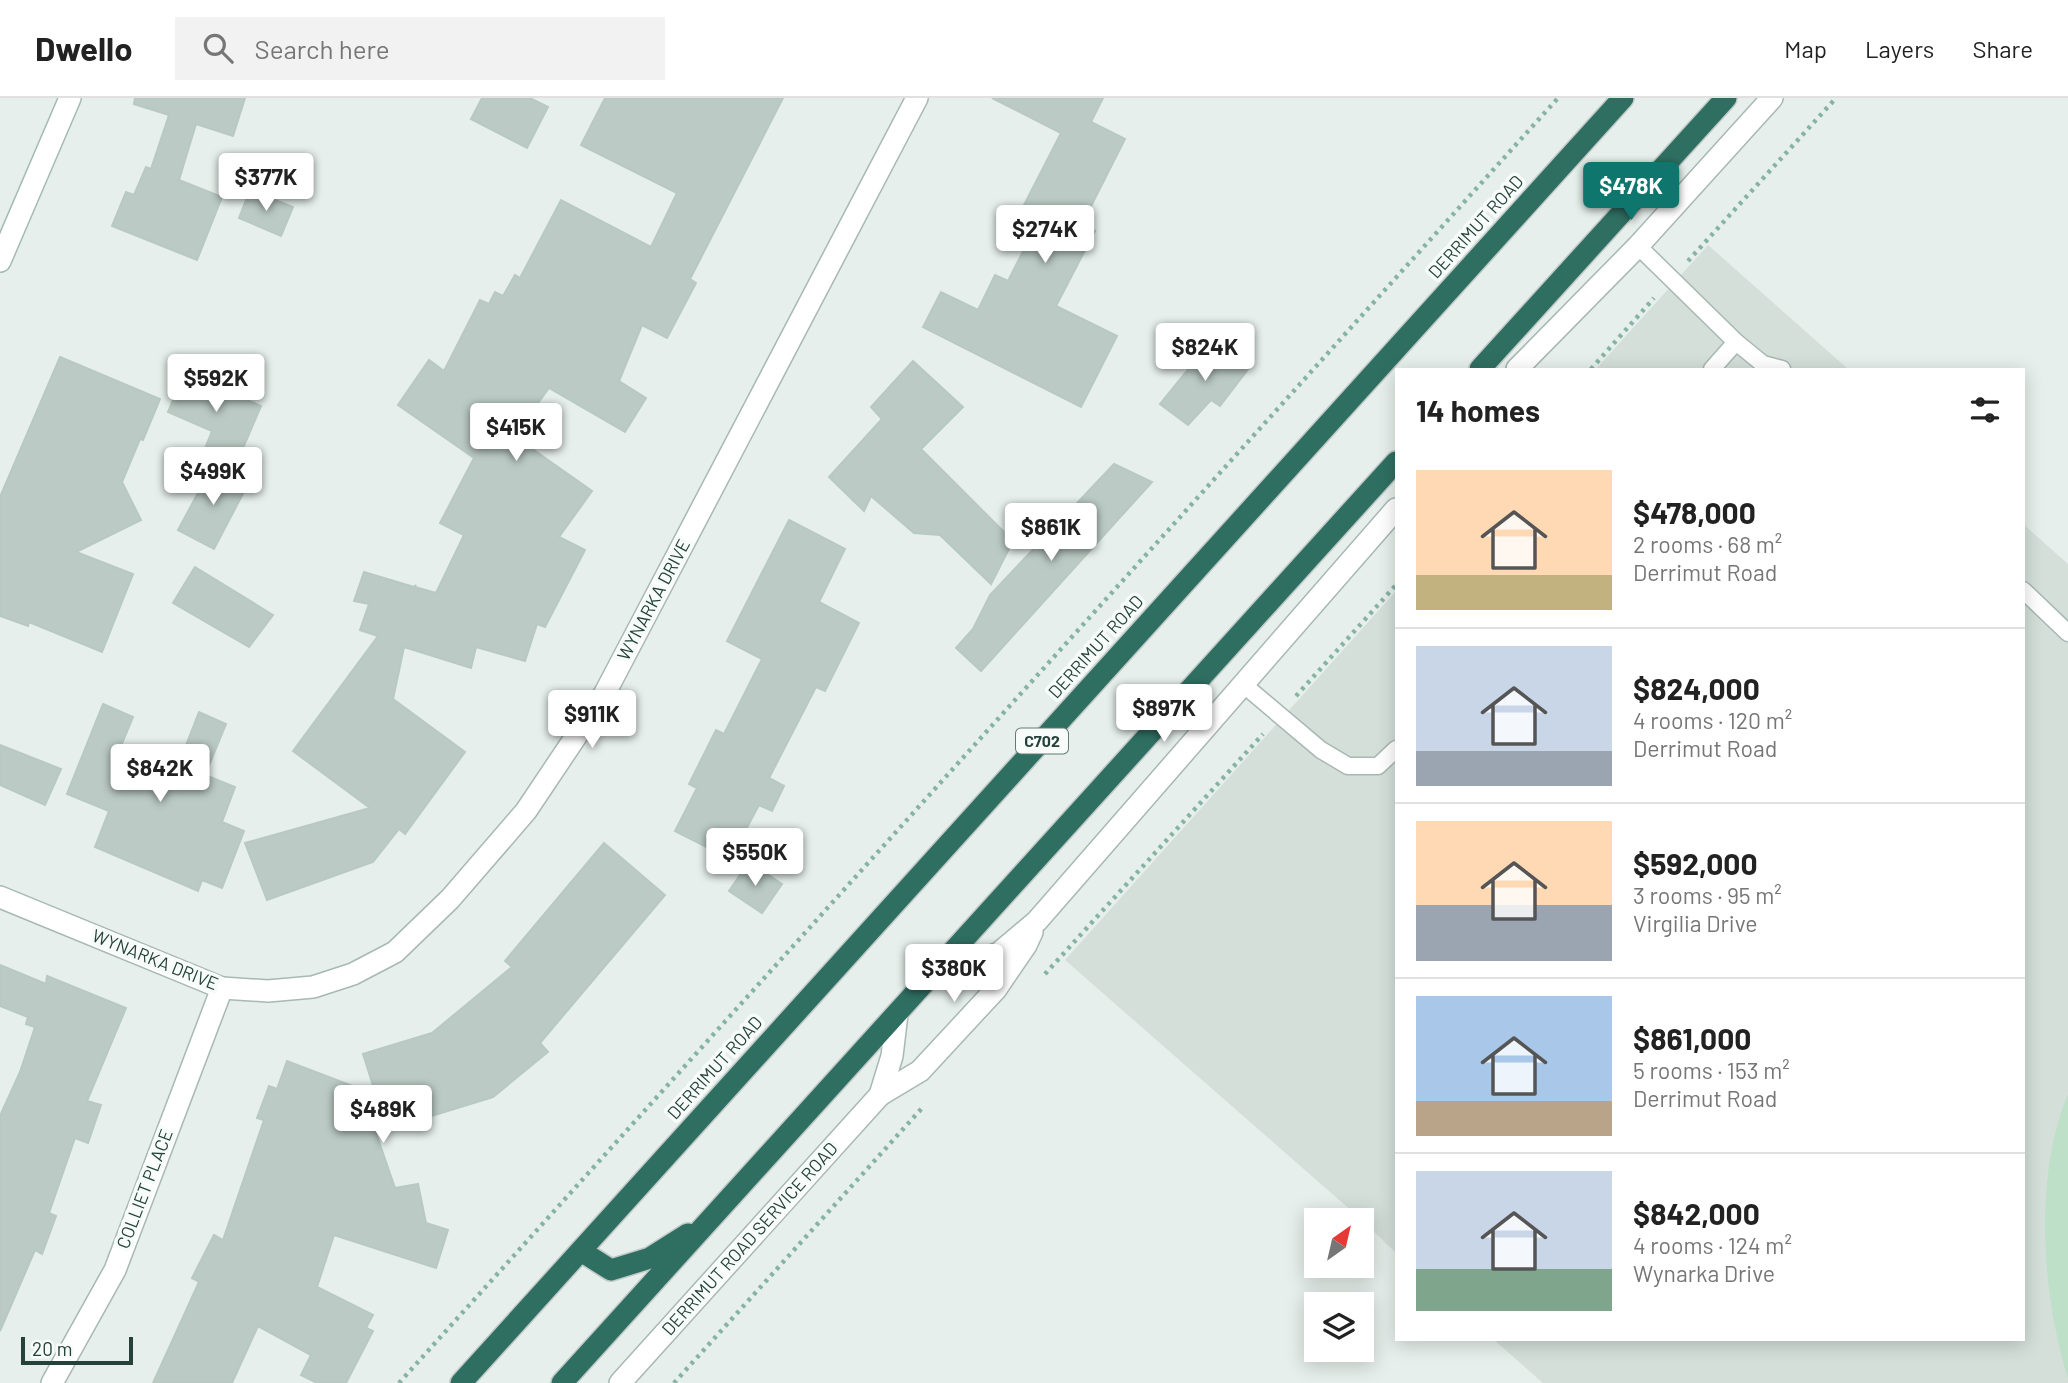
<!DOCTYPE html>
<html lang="en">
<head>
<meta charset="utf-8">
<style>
	:root { --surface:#fff; --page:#f2f2f2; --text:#222; --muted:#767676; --line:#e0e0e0; --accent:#0f766e }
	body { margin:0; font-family:Barlow,sans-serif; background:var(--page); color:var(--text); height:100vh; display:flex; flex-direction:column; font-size:26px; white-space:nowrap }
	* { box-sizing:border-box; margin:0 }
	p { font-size:23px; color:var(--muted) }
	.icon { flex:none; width:38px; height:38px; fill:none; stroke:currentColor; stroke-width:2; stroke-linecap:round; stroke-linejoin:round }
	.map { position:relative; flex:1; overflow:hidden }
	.details { position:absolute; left:1395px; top:270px; width:630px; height:973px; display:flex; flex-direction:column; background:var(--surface); border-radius:0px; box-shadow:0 4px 18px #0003 }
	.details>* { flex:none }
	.needle { width:46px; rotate:34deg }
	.buttons { position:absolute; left:1304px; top:1110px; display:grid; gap:14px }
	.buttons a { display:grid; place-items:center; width:70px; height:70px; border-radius:0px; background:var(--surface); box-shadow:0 4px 18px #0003; font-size:35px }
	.scale { position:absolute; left:21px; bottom:18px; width:112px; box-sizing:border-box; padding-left:7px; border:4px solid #24423a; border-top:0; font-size:19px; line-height:24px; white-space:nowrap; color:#24423a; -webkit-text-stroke:5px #f7fbf9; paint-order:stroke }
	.price { position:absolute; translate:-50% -60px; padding:0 16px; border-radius:7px; background:#fff; color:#222; font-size:23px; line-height:46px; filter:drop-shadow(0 2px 4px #0008) }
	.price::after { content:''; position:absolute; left:50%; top:42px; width:21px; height:16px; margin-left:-10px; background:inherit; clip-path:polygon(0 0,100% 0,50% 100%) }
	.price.selected { background:var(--accent); color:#fff }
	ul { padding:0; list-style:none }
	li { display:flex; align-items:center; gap:21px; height:175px; padding:0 21px }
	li+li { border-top:2px solid var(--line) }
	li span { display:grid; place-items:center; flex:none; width:196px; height:140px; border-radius:0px; color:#555 }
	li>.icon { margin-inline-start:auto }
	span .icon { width:84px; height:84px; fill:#fffc; stroke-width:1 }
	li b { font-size:30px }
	h2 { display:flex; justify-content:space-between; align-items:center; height:84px; padding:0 21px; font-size:30px }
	header { display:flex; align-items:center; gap:42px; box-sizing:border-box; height:98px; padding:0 35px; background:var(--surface); border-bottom:2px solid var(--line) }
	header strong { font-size:33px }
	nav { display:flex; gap:38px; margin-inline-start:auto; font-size:24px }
	.search { width:490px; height:63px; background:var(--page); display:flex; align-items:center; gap:18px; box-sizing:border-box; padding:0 24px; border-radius:0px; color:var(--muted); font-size:26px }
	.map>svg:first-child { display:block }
	.built { fill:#d4dfda }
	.green { fill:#bfe0c8 }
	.building { fill:#bbcac4; stroke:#b8c9c2; stroke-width:2 }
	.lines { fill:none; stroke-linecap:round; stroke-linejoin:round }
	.lane-casing { stroke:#a8b8b2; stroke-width:19 }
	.street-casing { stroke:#a8b8b2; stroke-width:24 }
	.secondary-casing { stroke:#a4bbb3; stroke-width:24 }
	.highway-casing { stroke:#c2cac8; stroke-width:24 }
	.path { stroke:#86b3a5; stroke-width:4.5; stroke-dasharray:3.5 5; stroke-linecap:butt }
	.lane { stroke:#fff; stroke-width:16 }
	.street { stroke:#fff; stroke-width:21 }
	.secondary { stroke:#fff; stroke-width:21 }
	.highway { stroke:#2f6f62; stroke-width:21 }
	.labels { text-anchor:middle; stroke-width:7; stroke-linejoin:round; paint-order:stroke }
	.shield { fill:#f7fbf9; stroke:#637a73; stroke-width:2 }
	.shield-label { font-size:16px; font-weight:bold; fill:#24423a }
	.street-label { font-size:18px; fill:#24423a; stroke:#f7fbf9 }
</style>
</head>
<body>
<header>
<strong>Dwello</strong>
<div class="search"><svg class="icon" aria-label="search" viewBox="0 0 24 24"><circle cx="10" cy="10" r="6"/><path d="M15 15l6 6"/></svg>Search here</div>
<nav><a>Map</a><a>Layers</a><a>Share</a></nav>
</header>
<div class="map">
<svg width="2068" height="1285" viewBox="0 0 2068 1285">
	<rect width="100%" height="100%" fill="#e6efeb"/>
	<g class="built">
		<path d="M1708,147L1848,271H1596Z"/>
		<path d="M2023,426L2068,466V1285H1543L1493,1241H2023Z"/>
		<path d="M1396,493V1155L1362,1122L1065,862Z"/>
	</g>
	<path class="green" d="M2068,996V1281C2042,1197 2033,1079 2068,996Z"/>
	<g class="building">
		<path d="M135,0H245L233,38L196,26L179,82L222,99L197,162L112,128L126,94L134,97L146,69L151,71L169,17L134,6Z"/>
		<path d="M482,0H530L548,9L527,50L471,21Z"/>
		<path d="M605,0H783L690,181L696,185L667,240L642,227L619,283L646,300L625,334L549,290L514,338L592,393L559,439L585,452L545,529L537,526L525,563L476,549L471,570L404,549L393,601L465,654L405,736L399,731L373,764L267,802L245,745L370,710L293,653L378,538L360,532L369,506L354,503L364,474L414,489L416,487L415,489L436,495L464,437L440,425L474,360L398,307L429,262L444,273L480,202L489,206L495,194L503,198L515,177L520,180L561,102L651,149L677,95L581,47Z"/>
		<path d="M992,0H1103L1091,24L1125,41L1082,126L1095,133L1056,208L1117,238L1081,309L923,229L941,194L978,212L995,177L1008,183L1042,116L1024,107L1061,35Z"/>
		<path d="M250,92L293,109L281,138L239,120Z"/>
		<path d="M1212,242L1249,270L1220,308L1211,302L1188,327L1160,306Z"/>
		<path d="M60,259L160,301L143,342L140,341L122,384L141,422L76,454L133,476L102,554L29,524L28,528L0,518V399Z"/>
		<path d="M913,263L963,309L921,351L1013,443L991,486L940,437L914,435L871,398L864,413L829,379L882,321L871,309Z"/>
		<path d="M184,276L261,308L238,362L206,348L212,333L168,314Z"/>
		<path d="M1114,366L1152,384L981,573L956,550L973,531L990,497Z"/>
		<path d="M213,367L248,386L214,451L178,432Z"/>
		<path d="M789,422L845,451L819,504L859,525L825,593L816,589L769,680L784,688L772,713L759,707L730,761L675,733L697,690L689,686L716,632L724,636L762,561L727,543Z"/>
		<path d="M195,469L273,517L249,549L173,505Z"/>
		<path d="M103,606L133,619L118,655L174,678L199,614L226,626L205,677L235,689L222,724L244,733L222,790L202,782L198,793L95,749L109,713L67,696Z"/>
		<path d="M0,647L61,671L45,707L0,687Z"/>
		<path d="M604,745L665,797L540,945L548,954L493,999L376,1035L395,1090L418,1086L426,1125L448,1132L436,1170L334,1137L317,1189L373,1217L366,1230L373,1233L346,1285H317L301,1277L311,1257L258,1228L232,1285H153L199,1184L192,1180L214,1137L223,1142L264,1022L257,1020L269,988L277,991L287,963L376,997L363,956L432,935L512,869L505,863Z"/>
		<path d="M749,764L782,786L762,815L729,793Z"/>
		<path d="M0,867L46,886L47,878L126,910L87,1003L101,1007L88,1045L75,1040L49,1115L56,1118L42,1156L35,1152L0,1233V1018L20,974L35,929L26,926L28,919L0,908Z"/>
	</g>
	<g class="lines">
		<defs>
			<g id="lane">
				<path d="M1638,148L1736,244L1712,271"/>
				<path d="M1736,244L1763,266L1782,271"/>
				<path d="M2023,492L2068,535"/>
				<path d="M1244,587L1321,652L1348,668H1378L1396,651"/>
			</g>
			<g id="street">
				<path d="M1517,271L1638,148L1772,0"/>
				<path d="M0,799L222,890L268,893L313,889L353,876L395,854L450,801L526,713L605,595L917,0"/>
				<path d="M930,880L999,855L1037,823L1396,411"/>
				<path d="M880,997L920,973L996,891L1026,847L1032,834"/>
				<path d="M52,1285L115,1172L222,890"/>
				<path d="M620,1285L880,997L892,958L897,916"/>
			</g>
			<path id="secondary" d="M0,163L70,0"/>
			<g id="highway">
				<path d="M1480,271L1726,0"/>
				<path d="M581,1153L611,1172L650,1160L688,1136"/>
				<path d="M461,1285L1623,0"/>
				<path d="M562,1285L1396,364"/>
			</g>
		</defs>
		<use href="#lane" class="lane-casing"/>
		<use href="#street" class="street-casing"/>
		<use href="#secondary" class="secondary-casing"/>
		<use href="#highway" class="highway-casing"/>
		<g class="path">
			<path d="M1688,163L1836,0"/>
			<path d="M1591,271L1654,200"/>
			<path d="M1296,598L1396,487"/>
			<path d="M1045,876L1263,636"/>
			<path d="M399,1285L1558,0"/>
			<path d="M674,1285L923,1009"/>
		</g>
		<use href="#lane" class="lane"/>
		<use href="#street" class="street"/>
		<use href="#secondary" class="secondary"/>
		<use href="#highway" class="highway"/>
	</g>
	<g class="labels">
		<rect class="shield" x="1016" y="630.5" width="52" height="25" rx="5"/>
		<g class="shield-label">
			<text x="1042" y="649">C702</text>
		</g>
		<g class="street-label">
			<text transform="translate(1476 129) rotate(-48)" y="6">DERRIMUT ROAD</text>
			<text transform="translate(654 502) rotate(-62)" y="6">WYNARKA DRIVE</text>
			<text transform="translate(1096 549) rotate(-48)" y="6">DERRIMUT ROAD</text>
			<text transform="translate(155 862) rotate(22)" y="6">WYNARKA DRIVE</text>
			<text transform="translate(715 970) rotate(-48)" y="6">DERRIMUT ROAD</text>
			<text transform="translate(145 1091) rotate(-69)" y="6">COLLIET PLACE</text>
			<text transform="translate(750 1141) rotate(-48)" y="6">DERRIMUT ROAD SERVICE ROAD</text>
		</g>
	</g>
</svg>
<div class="buttons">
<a><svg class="needle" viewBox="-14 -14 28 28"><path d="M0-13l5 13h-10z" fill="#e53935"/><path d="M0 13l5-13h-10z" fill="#767676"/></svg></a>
<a><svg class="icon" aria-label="layers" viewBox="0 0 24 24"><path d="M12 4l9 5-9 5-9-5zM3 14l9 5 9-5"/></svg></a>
</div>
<div class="scale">20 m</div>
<b class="price" style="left:266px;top:115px">$377K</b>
<b class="price selected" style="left:1631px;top:124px">$478K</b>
<b class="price" style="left:1045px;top:167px">$274K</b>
<b class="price" style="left:1205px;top:285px">$824K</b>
<b class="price" style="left:216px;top:316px">$592K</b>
<b class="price" style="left:516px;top:365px">$415K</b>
<b class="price" style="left:213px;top:409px">$499K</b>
<b class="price" style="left:1051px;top:465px">$861K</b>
<b class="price" style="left:1164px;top:646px">$897K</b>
<b class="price" style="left:592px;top:652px">$911K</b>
<b class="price" style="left:160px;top:706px">$842K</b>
<b class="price" style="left:755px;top:790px">$550K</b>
<b class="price" style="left:954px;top:906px">$380K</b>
<b class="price" style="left:383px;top:1047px">$489K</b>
<section class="details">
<h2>14 homes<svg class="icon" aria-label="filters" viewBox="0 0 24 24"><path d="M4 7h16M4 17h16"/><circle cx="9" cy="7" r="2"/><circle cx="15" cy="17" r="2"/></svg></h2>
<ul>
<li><span style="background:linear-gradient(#ffd9b3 75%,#c2b280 0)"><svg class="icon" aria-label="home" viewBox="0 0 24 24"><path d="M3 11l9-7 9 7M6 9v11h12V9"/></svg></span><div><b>$478,000</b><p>2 rooms · 68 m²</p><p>Derrimut Road</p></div></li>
<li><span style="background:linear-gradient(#c9d6e8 75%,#9aa5b1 0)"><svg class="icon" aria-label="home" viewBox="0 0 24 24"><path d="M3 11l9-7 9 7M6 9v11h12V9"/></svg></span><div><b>$824,000</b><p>4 rooms · 120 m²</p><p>Derrimut Road</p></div></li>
<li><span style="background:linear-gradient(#ffd9b3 60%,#9aa5b1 0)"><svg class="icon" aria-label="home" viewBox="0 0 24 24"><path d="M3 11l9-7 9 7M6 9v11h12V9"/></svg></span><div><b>$592,000</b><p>3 rooms · 95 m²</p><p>Virgilia Drive</p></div></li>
<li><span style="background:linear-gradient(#a9c7e8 75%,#b9a48a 0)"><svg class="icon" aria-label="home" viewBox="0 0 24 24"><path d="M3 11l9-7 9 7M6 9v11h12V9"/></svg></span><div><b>$861,000</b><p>5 rooms · 153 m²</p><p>Derrimut Road</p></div></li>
<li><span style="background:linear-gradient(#c9d6e8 70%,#7fa58c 0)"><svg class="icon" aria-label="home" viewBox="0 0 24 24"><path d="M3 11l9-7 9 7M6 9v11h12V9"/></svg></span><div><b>$842,000</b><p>4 rooms · 124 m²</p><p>Wynarka Drive</p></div></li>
</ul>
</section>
</div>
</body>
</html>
